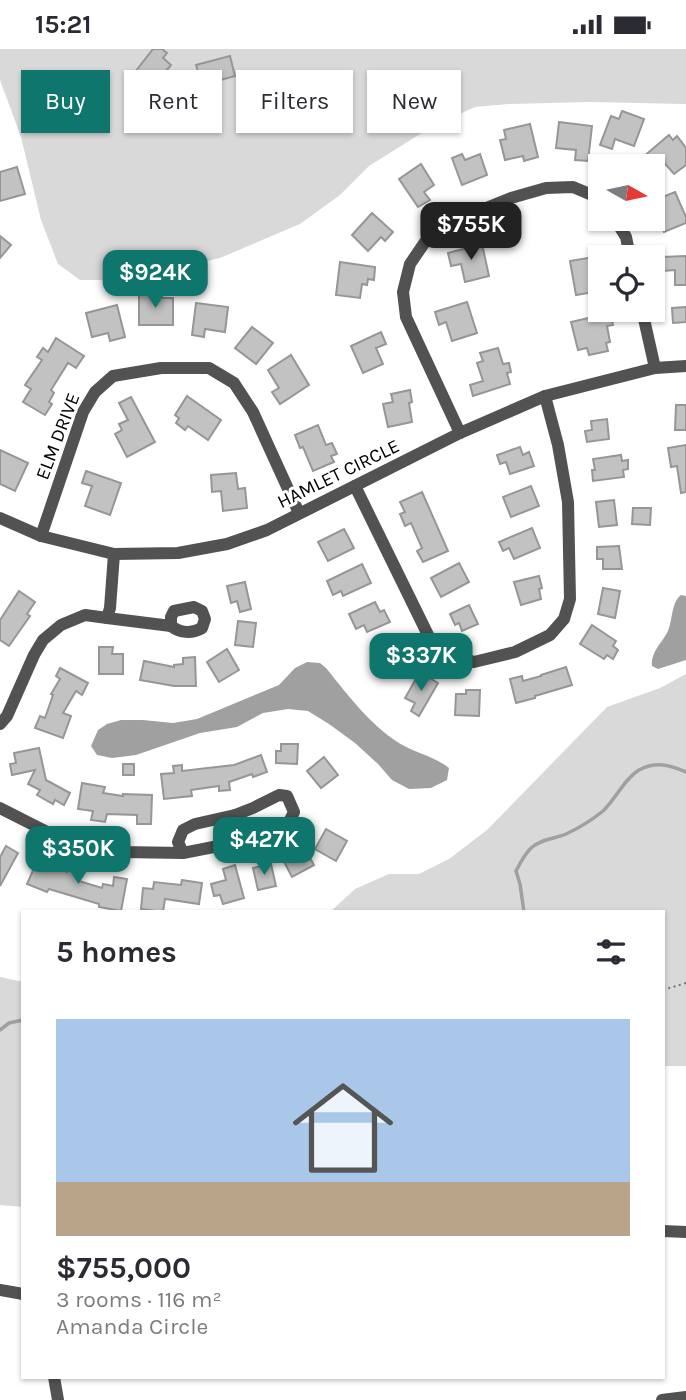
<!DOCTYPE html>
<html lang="en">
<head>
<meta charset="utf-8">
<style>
	:root { --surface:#fff; --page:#f2f2f3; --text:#2b2b33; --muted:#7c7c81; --accent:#0f766e }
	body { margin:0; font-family:Karla,sans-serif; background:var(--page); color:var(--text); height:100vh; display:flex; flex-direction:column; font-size:26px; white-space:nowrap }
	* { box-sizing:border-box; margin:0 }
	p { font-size:23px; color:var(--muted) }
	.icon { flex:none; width:38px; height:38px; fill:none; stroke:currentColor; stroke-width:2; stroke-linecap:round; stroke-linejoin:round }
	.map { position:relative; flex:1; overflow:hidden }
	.drawer { position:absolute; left:21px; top:861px; width:644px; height:469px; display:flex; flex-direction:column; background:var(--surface); border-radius:0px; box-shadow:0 2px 5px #0004 }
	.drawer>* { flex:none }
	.guide { position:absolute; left:21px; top:21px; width:644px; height:63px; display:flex; gap:14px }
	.needle { width:46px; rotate:99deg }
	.controls { position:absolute; left:588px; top:105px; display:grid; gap:14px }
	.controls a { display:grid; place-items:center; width:77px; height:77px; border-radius:0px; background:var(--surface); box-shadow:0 2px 5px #0004; font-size:35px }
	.price { position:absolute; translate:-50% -60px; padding:0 16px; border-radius:14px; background:var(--accent); color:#fff; font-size:23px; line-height:46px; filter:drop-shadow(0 2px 4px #0008) }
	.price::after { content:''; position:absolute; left:50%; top:42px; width:21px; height:16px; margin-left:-10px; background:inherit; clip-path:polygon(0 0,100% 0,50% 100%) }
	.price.selected { background:#222; color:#fff }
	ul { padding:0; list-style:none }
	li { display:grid; align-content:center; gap:14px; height:371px; padding:0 35px }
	li span { display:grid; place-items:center; height:217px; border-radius:0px; color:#555 }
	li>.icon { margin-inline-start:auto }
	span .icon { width:126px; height:126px; fill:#fffc; stroke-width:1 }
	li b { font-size:30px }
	h2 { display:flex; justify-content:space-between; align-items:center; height:84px; padding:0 35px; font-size:30px }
	.tag { padding:0 24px; border-radius:0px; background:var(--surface); box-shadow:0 2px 5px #0004; font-size:24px; line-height:63px }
	.tag.selected { background:var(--accent); color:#fff }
	.status { display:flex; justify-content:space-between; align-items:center; height:49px; padding:0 35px; background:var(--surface); direction:ltr }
	.status svg { height:19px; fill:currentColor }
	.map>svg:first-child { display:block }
	.green { fill:#d9d9d9 }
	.water { fill:#a0a0a0 }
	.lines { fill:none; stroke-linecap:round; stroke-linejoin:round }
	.stream { stroke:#a0a0a0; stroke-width:3.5 }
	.building { fill:#c2c2c2; stroke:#969696; stroke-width:2 }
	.path { stroke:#747474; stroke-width:2; stroke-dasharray:2 3.5; stroke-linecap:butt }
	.street { stroke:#525252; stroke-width:12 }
	.labels { text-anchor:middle; stroke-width:6; stroke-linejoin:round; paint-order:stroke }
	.street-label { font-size:19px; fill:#000; stroke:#fff }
</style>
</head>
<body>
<div class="status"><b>15:21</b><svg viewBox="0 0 49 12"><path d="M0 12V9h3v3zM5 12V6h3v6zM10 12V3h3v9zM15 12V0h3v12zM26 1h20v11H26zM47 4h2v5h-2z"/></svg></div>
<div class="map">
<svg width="686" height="1351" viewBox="0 0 686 1351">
	<rect width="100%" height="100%" fill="#fff"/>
	<g class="green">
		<path d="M0,0H686V55L589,53L508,55L475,58L433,77L369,117L340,146L300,175L220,209L122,231H80L58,215L41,171L21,88L0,31Z"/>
		<path d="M686,625V1017H663V863H330L355,840L389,825H419L449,810L487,781L607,658L660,639Z"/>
		<path d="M0,928L23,933V1158L0,1156Z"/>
	</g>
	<g class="water">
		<path d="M681,546L686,547V611L658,620L652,617C651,602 662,594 668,582C673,570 671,554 681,546Z"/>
		<path d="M307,613L320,614L326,619C348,646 369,675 399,694C415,704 434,707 449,719L447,731L431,739L409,740L392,731L378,715L355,694L329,675L308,662L288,660L263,664L237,678L200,684L136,706L112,709L97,706L91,697L98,681L107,675L121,671H143L173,674L197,670L279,636L295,619Z"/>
	</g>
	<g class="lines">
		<g class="stream">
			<path d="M524,863L520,835L516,822C520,814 524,806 531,799C541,790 554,790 566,785C579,779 592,771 603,762C616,750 624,730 639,721C656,712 670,716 686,723"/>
			<path d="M0,981L9,974L23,971"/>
		</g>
	</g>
	<g class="building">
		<path d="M153,0H162L167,4L163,9L171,16L156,34L148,28L145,31L135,23Z"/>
		<path d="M230,7L235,27L202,36L196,16Z"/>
		<path d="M622,62L644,70L634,97L615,90L612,100L600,96L611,67L619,70Z"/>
		<path d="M559,73L592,77L588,112L575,111L576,101L556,99Z"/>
		<path d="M530,75L538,108L524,112L523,107L505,111L500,91L506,90L504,81Z"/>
		<path d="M669,86L673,91L677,87L686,99V116L674,125L661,110L651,117L643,108Z"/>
		<path d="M462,105L465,111L480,105L487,126L462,136L452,109Z"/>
		<path d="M421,115L434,136L424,143L430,151L418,158L399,130Z"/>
		<path d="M17,118L25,145L0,152V123Z"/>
		<path d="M675,143L686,168V174L664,183L656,165L653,166V152Z"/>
		<path d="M372,164L393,183L385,192L381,188L368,202L352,186Z"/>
		<path d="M0,187L11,196L0,209Z"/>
		<path d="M482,195L489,227L465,233L461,215L451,217L448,204Z"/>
		<path d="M686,207V236H675V221L663,222L662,208Z"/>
		<path d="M594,208L597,226L600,225V242L576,246L570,212Z"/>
		<path d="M340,213L375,218L374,231L368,230L367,236L362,235L360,249L336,246Z"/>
		<path d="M184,231L185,246H176V232Z"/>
		<path d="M139,244H159V249H173V276H139Z"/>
		<path d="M467,253L477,284L452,292L446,273L439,276L435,263Z"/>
		<path d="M196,254L228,258L225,283L205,280L204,288L192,286Z"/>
		<path d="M117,256L125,288L110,292L108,284L92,288L86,264Z"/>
		<path d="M686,258V273L673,274L672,259Z"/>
		<path d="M610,264L613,276L607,277L610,293L606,294L608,302L589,306L587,299L578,301L571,273Z"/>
		<path d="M252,278L273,294L256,315L235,299Z"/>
		<path d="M381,283L386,295L376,299L383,315L363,324L351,297Z"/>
		<path d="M56,289L84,307L76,319L68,314L51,341L54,344L49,353L52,355L45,366L23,353L31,340L25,336L42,311L37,308L43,299L48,303Z"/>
		<path d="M498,299L503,315L509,314L511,323L507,324L510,335L473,347L470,336L483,332L477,314L483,312L480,304Z"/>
		<path d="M291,306L309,336L280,355L272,343L279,339L268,321Z"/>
		<path d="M410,341L412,353L409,354L412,373L388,378L383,355L393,353L391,345Z"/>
		<path d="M187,347L221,371L208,391L188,377L185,381L176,374L179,369L175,366Z"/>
		<path d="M131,348L155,393L127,408L115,385L122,381L119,375L128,371L119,354Z"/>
		<path d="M676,356H686V381H675Z"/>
		<path d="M607,370L609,390L587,393L585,382L592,381L591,372Z"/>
		<path d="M318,376L326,396L332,394L337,405L331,407L334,413L313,422L303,398L300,399L295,386Z"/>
		<path d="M686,396V443L681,444L677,417L671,418L668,399Z"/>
		<path d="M520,398L523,406L529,403L534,417L510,425L506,413L500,415L497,406Z"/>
		<path d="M0,401L28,414L15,442L0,435Z"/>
		<path d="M621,406L622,412L628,411V420L623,421L624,428L593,432L592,421H595L593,410Z"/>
		<path d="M86,422L121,434L110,466L85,457L92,437L82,434Z"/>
		<path d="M236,424L238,440L245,439L247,459L223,462L221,442L212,443L211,426Z"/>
		<path d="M531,437L539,457L511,468L503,448Z"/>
		<path d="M422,443L448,502L423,513L417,502L422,499L411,474L405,477L400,465L405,463L400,453Z"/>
		<path d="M614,451L617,476L599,478L596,453Z"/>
		<path d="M633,459H651L650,476L632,475Z"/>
		<path d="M532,479L540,499L514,510L509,499L503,502L499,493Z"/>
		<path d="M344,480L354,499L328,512L318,493Z"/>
		<path d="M619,497L622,520H603V510H597V498Z"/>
		<path d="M459,514L469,533L441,548L431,529Z"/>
		<path d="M362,515L371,534L343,547L341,542L333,546L327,532Z"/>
		<path d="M539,527L542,539L539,540L541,550L521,556L514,533Z"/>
		<path d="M245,533L251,560L240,563L237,552L231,554L227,537Z"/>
		<path d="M603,539L620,542L615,569L598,565Z"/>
		<path d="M19,542L35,553L27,565L30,567L9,597L0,591V571Z"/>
		<path d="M375,553L380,563L384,561L390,573L367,583L364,576L356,580L349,565Z"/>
		<path d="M469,556L478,575L462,582L459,574L455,576L450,565Z"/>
		<path d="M238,572L256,574L253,598L235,596Z"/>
		<path d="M592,576L616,592L613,597L618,601L613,610L607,606L604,610L580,595Z"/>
		<path d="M397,588L406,608L379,620L371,600Z"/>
		<path d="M99,598H113L112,605H123V625H99Z"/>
		<path d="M227,600L239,621L219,633L207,613Z"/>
		<path d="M195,608L196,637H174L140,631L144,612L174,618V616L183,615V609Z"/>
		<path d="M566,618L572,636L535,647V649L516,654L510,630L522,627L523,632L541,627V626Z"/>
		<path d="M60,619L88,634L82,646L76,642L63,664L71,667L63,689L35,679L40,667L45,669L53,646L51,645L60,630L56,627Z"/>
		<path d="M420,623L438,634L419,667L411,662L415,654L405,649Z"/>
		<path d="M466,641H480L479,667L455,666L456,645H466Z"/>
		<path d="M281,695H298L297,715L276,714V702H281Z"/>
		<path d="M39,699L46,731L70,744L64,756L55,751L53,755L37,746L40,741L28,735L35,721L12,726L10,715L16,714L14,704Z"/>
		<path d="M261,706L267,723L253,728L252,725L229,733L230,741L219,742V737L191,741L192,747L164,750L161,725L174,724L173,717L182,716V722L234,716Z"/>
		<path d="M324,708L338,726L321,739L307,722Z"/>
		<rect x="123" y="715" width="11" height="11"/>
		<path d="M82,734L105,738L103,744L123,747V745L152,746L151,775H137V766L107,765L105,773L91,771L93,762L78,760Z"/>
		<path d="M326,780L347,792L336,812L315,800Z"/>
		<path d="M6,797L18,804L0,837V808Z"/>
		<path d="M293,797L296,803L304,798L314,816L292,828L280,805Z"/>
		<path d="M38,810L67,823L68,818L82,822L79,832L102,839L103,835L113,837L114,828L127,830L121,862L99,858V855L49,840L47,843L27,835Z"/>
		<path d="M271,815L276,837L258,841L253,819Z"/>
		<path d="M235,816L244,849L223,855L220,846L214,847L211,835L226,831L223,820Z"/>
		<path d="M182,831L202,834L199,855L165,850L163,863L141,860L143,839L153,840L154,833L181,836Z"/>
	</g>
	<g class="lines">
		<path class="path" d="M663,941L686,934"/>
		<g class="street">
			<path d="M615,170L626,188L630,208"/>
			<path d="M642,261L655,319"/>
			<path d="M460,384L406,268L403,243L410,215L427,190L459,170L511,149L546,139L573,138L592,146L600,153"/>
			<path d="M355,437L431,592L448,605L474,613L515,603L550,586L564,570L570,550L568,453L558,396L545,347"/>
			<path d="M0,469L41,487L114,505L178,504L227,495L267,481L460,384L545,347L655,319L686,317"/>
			<path d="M41,487L83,363L95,343L113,327L161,319H209L234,334L253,363L299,464"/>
			<path d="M194,558L202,562L205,570L202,579C192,585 180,584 171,577V568L174,562Z"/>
			<path d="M107,569L171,577"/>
			<path d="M0,675L7,667L34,606L43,591L61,576L85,566L107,569L110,559L114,505"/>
			<path d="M0,759L63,791L122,803L183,804L234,794L289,773L294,763L287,747L279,746L253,759L235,766L195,775L183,781L178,793L183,804"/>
			<path d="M235,766L241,791"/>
			<path d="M663,1182L686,1183"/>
			<path d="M0,1241L23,1245"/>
			<path d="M54,1328L58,1351"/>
			<path d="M662,1351L686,1348"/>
		</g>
	</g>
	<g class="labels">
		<g class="street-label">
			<text transform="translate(57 387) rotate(-69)" y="7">ELM DRIVE</text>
			<text transform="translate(338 424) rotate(-26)" y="7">HAMLET CIRCLE</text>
		</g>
	</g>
</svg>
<div class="controls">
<a><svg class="needle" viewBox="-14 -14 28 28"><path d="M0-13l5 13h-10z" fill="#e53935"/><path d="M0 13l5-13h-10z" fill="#7c7c81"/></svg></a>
<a><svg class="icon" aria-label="locate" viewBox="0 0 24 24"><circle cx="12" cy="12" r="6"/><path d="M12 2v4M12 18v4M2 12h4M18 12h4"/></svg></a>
</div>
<b class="price selected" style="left:471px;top:213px">$755K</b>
<b class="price" style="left:155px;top:261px">$924K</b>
<b class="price" style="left:421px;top:644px">$337K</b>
<b class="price" style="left:264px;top:828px">$427K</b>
<b class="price" style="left:78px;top:837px">$350K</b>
<div class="guide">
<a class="tag selected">Buy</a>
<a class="tag">Rent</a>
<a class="tag">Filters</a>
<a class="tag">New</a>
</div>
<section class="drawer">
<h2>5 homes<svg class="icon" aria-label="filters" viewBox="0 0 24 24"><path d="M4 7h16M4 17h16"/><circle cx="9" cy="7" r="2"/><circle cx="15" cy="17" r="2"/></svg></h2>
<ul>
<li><span style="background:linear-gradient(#a9c7e8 75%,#b9a48a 0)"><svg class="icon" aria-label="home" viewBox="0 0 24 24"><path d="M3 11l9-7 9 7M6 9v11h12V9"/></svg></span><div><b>$755,000</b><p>3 rooms · 116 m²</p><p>Amanda Circle</p></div></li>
</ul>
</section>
</div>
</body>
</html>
